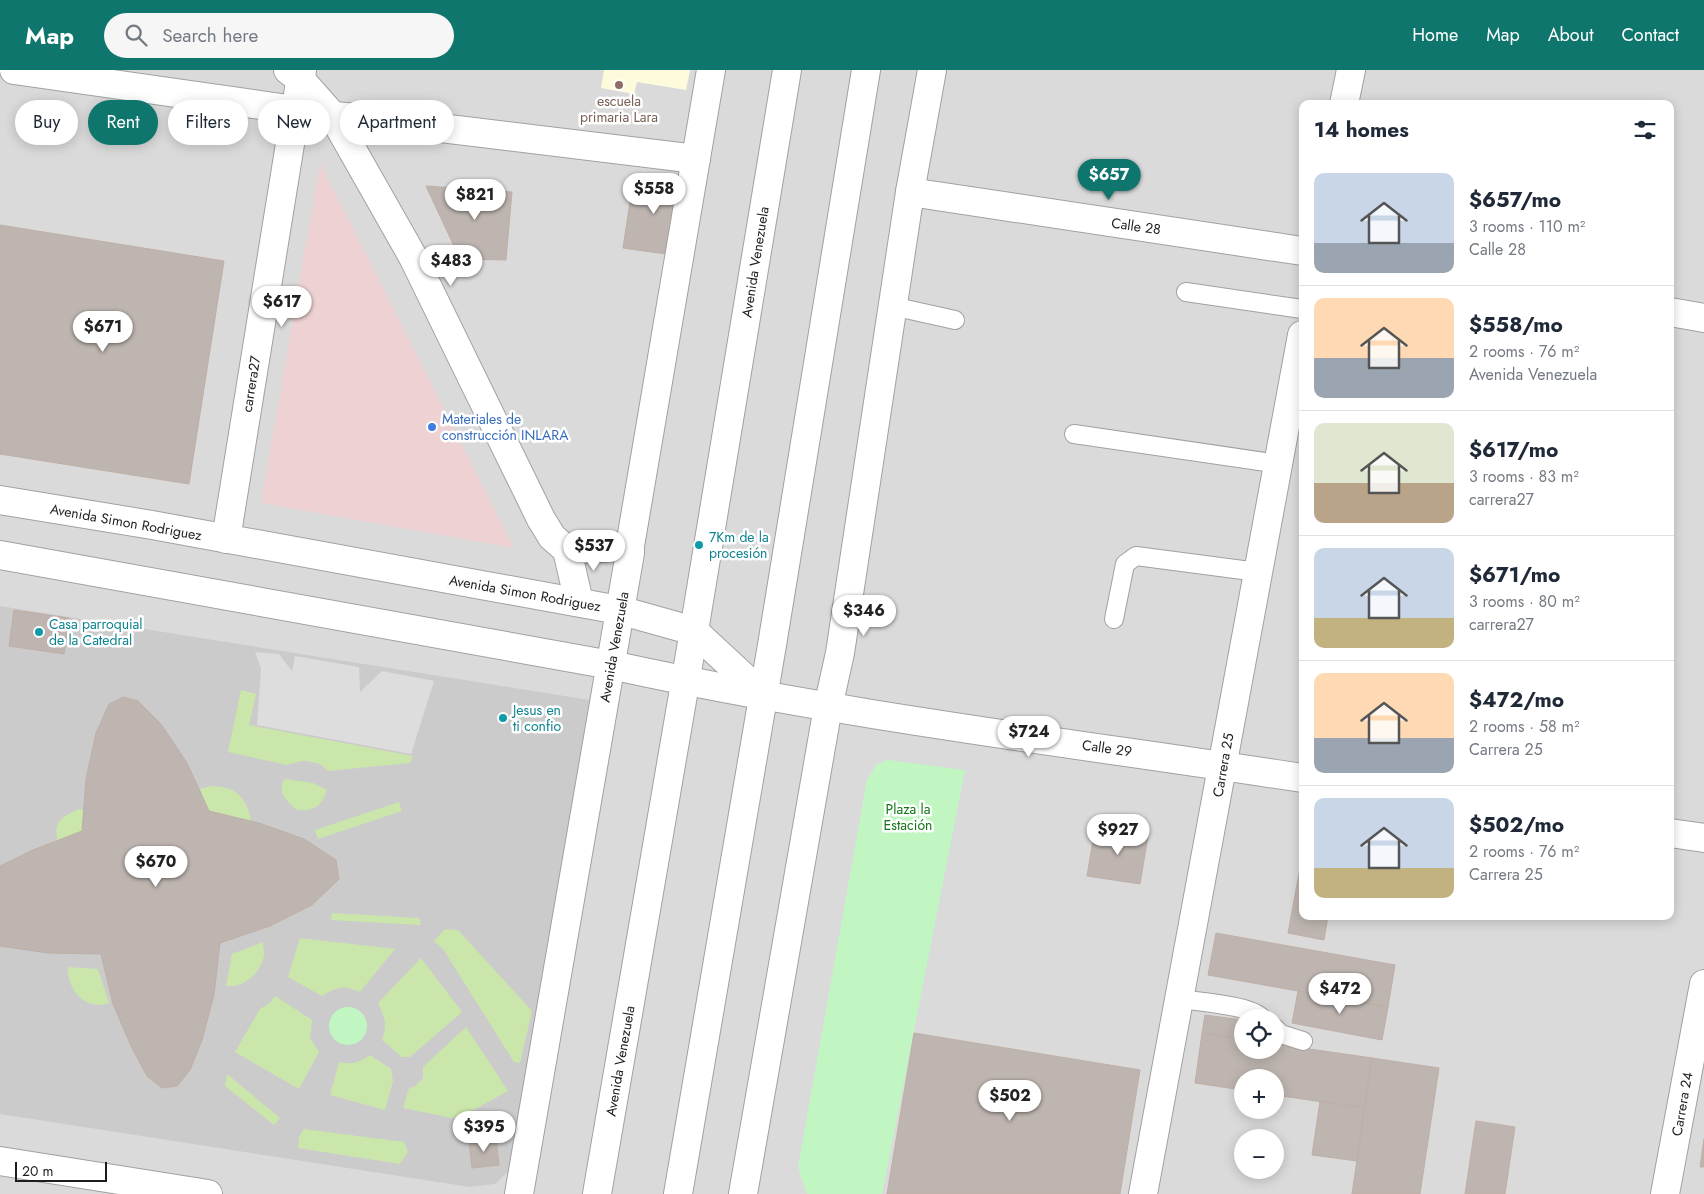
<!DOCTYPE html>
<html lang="en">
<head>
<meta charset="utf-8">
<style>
	:root { --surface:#fff; --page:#f6f6f7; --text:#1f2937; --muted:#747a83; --line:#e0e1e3; --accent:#0f766e }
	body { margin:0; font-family:Jost,sans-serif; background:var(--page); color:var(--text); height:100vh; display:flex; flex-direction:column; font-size:19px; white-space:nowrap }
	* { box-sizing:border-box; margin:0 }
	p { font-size:16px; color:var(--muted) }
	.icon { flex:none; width:28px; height:28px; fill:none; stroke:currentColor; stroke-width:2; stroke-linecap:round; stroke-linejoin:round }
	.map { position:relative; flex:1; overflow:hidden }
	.panel { position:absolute; left:1299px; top:30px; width:375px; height:820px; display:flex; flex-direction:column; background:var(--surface); border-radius:10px; box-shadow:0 2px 12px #0003 }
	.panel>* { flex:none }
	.top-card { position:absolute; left:15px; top:30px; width:475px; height:45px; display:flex; gap:10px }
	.fabs { position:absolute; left:1234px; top:939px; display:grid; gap:10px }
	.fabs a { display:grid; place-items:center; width:50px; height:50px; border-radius:50%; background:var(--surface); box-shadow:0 2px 12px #0003; font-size:25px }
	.scale { position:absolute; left:15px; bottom:12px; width:92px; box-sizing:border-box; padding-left:5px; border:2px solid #1d1d1d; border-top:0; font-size:14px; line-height:18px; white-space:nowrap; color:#1d1d1d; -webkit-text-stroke:4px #fff; paint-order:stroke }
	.price { position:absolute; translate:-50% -42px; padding:0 11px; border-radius:18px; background:#fff; color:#222; font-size:16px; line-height:32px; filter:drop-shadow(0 1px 2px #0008) }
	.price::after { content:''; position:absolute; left:50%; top:30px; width:15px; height:11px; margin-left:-8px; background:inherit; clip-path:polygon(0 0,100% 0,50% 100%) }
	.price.active { background:var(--accent); color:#fff }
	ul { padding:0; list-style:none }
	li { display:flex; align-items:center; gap:15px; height:125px; padding:0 15px }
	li+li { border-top:1px solid var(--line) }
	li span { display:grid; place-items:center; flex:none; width:140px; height:100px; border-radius:10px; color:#555 }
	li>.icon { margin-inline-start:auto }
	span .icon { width:60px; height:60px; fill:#fffc; stroke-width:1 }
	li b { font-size:21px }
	h2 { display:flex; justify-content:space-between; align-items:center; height:60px; padding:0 15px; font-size:21px }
	.pill { padding:0 18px; border-radius:22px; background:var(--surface); box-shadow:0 2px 12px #0003; font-size:18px; line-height:45px }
	.pill.active { background:var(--accent); color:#fff }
	header { display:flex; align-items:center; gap:30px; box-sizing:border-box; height:70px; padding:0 25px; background:var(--accent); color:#fff }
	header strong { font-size:24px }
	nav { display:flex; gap:28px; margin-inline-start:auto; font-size:18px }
	.search { width:350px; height:45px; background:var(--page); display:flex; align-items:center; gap:12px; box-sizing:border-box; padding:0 18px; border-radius:28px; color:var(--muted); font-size:19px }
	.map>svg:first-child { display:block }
	.residential { fill:#dbdada; fill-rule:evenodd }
	.commercial { fill:#eed2d3 }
	.education { fill:#fdfbdc }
	.religious { fill:#cbcbcb }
	.grass { fill:#cbe6ab }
	.park { fill:#c1f6c2 }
	.parking { fill:#ddd }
	.building { fill:#beb5b0; stroke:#beafa6 }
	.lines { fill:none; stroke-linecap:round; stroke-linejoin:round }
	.service-casing { stroke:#a1a1a1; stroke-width:20 }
	.minor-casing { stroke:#a1a1a1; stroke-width:30 }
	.tertiary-casing { stroke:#a1a1a1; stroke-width:30 }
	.service { stroke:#fff; stroke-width:18 }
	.minor { stroke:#fff; stroke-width:28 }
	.tertiary { stroke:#fff; stroke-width:28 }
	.education-dot { fill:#8d6e63; stroke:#fff; stroke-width:2 }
	.shop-dot { fill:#3f7fe0; stroke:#fff; stroke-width:2 }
	.culture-dot { fill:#0f9aa8; stroke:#fff; stroke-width:2 }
	.labels { text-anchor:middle; stroke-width:5; stroke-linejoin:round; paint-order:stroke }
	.education-label { font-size:14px; fill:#785e54; stroke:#fff }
	.street-label { font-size:14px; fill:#1d1d1d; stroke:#fff }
	.shop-label { font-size:14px; fill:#366cbe; stroke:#fff; text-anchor:start }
	.culture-label { font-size:14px; fill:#0d838f; stroke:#fff; text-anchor:start }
	.park-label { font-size:14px; fill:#117513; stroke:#fff }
</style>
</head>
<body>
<header>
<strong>Map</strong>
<div class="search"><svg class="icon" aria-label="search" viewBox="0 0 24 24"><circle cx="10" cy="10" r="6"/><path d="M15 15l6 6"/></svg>Search here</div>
<nav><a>Home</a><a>Map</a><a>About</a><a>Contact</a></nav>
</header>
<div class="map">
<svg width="1704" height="1124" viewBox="0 0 1704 1124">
	<rect width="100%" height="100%" fill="#ede9e3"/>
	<path class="residential" d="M0,0H1704V1124H0ZM1302,34H1670V846H1302ZM1242,948H1275V980H1242ZM1242,1008H1275V1040H1242ZM1242,1068H1275V1100H1242Z"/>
	<path class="commercial" d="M320,93L514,478L261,433Z"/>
	<path class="education" d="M604,0H690L686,20L637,12L634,24L601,18Z"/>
	<path class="religious" d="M0,536L596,631L513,1097L495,1114L470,1117L0,1044Z"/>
	<g class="grass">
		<path d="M241,620L256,624L249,655L413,686L410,693L328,701L320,694L308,691H301L287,695L228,682Z"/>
		<path d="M284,709L313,713L327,720C321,737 315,741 297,740C287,731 277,724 284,709Z"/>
		<path d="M211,716C219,716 232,718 238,724C247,732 252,746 251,757L212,751L200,719Z"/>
		<path d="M399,732L402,741L318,769L315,760Z"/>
		<path d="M79,739L87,740L82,768L59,775C52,753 59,748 79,739Z"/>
		<path d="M332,843L419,848L421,855L331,850Z"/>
		<path d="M445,859L458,860L532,941L520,993L514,992L443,879L434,871Z"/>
		<path d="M300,868L395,879L360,922C344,915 337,917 322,926L288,907Z"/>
		<path d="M263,872C263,876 264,880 264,884C263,902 243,919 226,916L232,884Z"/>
		<path d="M421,888L462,942L410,987H402L382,970C388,953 385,949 378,933Z"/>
		<path d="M68,897L98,899L109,933C85,941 67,920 68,897Z"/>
		<path d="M275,926L312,950L310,968L319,982L299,1019L235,982L260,939L270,933Z"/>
		<path d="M466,957L508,1021L457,1049L403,1038L409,1018L414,1017L423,1008V997Z"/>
		<path d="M370,985L391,999L393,1011L385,1040L330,1025L339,992C352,995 358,993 370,985Z"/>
		<path d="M227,1004L280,1048L274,1055L225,1016Z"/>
		<path d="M304,1059L404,1072L408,1082L400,1094L298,1078L299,1067Z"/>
	</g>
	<g class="park">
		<path d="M888,690L965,700L882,1124H807L798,1097L867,709L877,694Z"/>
		<circle cx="348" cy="956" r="19"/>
	</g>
	<path class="parking" d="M255,582L279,584L292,601L295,586L359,597L360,622L382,601L434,611L411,684L257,655L261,599Z"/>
	<g class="building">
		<path d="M634,105L684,112L673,185L623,178Z"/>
		<path d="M426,116L512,122L506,190L460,189Z"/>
		<path d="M0,155L224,191L189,414L0,384Z"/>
		<path d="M14,540L69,548L64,584L9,576Z"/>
		<path d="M123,627L138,631L161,654L187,693L209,741L259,753L304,769L336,790L339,809L312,835L270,856L220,873L214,925L202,970L190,1000L177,1016L162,1018L147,1006L132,978L113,934L101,884L48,883L0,876V796L33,780L82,761L86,709L96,663L109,634Z"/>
		<path d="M1095,758L1148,766L1140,814L1087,806Z"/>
		<path d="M1302,787V846H1328L1324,870L1288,863Z"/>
		<path d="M1216,863L1395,895L1388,937L1208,905Z"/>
		<path d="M1298,921L1388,937L1382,970L1292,953Z"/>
		<path d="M1205,945L1242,950V969L1202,963Z"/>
		<path d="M914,963L1140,1000L1120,1124H887Z"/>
		<path d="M1202,963L1242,969V980H1275V974L1372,988L1364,1038L1275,1025V1008H1242V1020L1195,1013Z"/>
		<path d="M1372,988L1439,998L1420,1124H1352Z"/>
		<path d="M1320,1031L1364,1038L1357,1091L1312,1085Z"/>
		<path d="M1476,1051L1515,1057L1505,1124H1465Z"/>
		<path d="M496,1068L499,1095L472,1098L469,1071Z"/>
		<path d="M1704,1069V1097H1700Z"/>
	</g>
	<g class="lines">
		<defs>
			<g id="service">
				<path d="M1186,222L1302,239"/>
				<path d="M892,236L955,250"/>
				<path d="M1074,364L1279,394"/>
				<path d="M1114,549L1125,494L1136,486L1258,502"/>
				<path d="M1180,929C1199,932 1250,935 1262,948"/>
				<path d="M1275,958L1281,964L1303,971"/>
			</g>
			<g id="minor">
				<path d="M14,0L295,40"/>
				<path d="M288,0L300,9L333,46L413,187L541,449L552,467L567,480L579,532"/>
				<path d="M1344,34L1351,0"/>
				<path d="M333,46L358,48L696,89"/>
				<path d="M910,122L1302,181"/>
				<path d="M1670,242L1704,248"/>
				<path d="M0,430L152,455L619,540L694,561L763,625"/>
				<path d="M226,469L302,0"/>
				<path d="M567,480L630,476"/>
				<path d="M0,485L611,595C839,645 1072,673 1302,708"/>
				<path d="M1670,763L1704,768"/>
				<path d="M0,1091L208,1124"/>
				<path d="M519,1124L630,483V476L711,0"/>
				<path d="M743,1124L828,637L840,583L910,122L932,0"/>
				<path d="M1143,1124L1302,265"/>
				<path d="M1665,1124L1704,914"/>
			</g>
			<g id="tertiary">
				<path d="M597,1124L694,561L787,0"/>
				<path d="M678,1124L772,575L866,0"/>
			</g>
		</defs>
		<use href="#service" class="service-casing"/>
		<use href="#minor" class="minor-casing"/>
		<use href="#tertiary" class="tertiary-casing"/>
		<use href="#service" class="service"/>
		<use href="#minor" class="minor"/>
		<use href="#tertiary" class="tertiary"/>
	</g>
	<circle class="education-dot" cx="619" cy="15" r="5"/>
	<circle class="shop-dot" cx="432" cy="357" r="5"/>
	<g class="culture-dot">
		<circle cx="699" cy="475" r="5"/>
		<circle cx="39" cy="562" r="5"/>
		<circle cx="503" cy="648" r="5"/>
	</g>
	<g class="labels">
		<g class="education-label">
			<text x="619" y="36">escuela<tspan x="619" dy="16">primaria Lara</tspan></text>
		</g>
		<g class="street-label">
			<text transform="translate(1136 156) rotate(8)" y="5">Calle 28</text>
			<text transform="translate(755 192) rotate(-81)" y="5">Avenida Venezuela</text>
			<text transform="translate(251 314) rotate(-81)" y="5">carrera27</text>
			<text transform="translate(126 452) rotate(10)" y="5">Avenida Simon Rodriguez</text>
			<text transform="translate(525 523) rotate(10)" y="5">Avenida Simon Rodriguez</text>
			<text transform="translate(614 577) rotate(-80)" y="5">Avenida Venezuela</text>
			<text transform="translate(1107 678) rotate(8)" y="5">Calle 29</text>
			<text transform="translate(1223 695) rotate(-80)" y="5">Carrera 25</text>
			<text transform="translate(620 991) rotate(-80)" y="5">Avenida Venezuela</text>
			<text transform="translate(1682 1034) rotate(-80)" y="5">Carrera 24</text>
		</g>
		<g class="shop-label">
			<text x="442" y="354">Materiales de<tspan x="442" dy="16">construcción INLARA</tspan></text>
		</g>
		<g class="culture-label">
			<text x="709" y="472">7Km de la<tspan x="709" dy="16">procesión</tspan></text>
			<text x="49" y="559">Casa parroquial<tspan x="49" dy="16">de la Catedral</tspan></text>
			<text x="513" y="645">Jesus en<tspan x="513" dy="16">ti confio</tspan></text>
		</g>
		<g class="park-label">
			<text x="908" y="744">Plaza la<tspan x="908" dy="16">Estación</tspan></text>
		</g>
	</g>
</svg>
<div class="fabs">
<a><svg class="icon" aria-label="locate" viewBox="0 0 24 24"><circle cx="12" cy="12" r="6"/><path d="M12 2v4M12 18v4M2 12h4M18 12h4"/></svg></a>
<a>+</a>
<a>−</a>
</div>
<div class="scale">20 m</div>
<b class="price active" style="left:1109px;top:131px">$657</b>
<b class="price" style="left:654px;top:145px">$558</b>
<b class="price" style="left:475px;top:151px">$821</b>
<b class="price" style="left:451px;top:217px">$483</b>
<b class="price" style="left:282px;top:258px">$617</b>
<b class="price" style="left:103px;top:283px">$671</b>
<b class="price" style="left:594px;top:502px">$537</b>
<b class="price" style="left:864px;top:567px">$346</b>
<b class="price" style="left:1029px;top:688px">$724</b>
<b class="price" style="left:1118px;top:786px">$927</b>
<b class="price" style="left:156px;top:818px">$670</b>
<b class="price" style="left:1340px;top:945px">$472</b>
<b class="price" style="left:1010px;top:1052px">$502</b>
<b class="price" style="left:484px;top:1083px">$395</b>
<div class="top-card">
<a class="pill">Buy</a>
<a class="pill active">Rent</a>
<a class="pill">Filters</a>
<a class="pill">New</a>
<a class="pill">Apartment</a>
</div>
<section class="panel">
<h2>14 homes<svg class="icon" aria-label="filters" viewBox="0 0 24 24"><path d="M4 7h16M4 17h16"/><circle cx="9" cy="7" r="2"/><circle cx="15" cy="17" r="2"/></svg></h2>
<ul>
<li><span style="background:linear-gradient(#c9d6e8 70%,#9aa5b1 0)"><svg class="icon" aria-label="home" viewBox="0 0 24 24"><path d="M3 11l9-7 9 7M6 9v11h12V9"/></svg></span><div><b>$657/mo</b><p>3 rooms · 110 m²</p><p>Calle 28</p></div></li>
<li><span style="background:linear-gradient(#ffd9b3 60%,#9aa5b1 0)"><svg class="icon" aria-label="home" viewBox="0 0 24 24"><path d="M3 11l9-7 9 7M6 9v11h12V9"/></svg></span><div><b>$558/mo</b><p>2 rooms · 76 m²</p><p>Avenida Venezuela</p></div></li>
<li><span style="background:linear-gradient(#dfe7d0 60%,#b9a48a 0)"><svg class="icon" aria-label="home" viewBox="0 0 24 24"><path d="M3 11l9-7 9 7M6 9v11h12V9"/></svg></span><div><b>$617/mo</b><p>3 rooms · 83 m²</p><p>carrera27</p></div></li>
<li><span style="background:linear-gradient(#c9d6e8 70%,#c2b280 0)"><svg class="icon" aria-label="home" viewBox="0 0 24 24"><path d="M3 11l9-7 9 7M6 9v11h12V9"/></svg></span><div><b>$671/mo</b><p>3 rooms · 80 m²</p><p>carrera27</p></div></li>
<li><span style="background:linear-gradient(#ffd9b3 65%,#9aa5b1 0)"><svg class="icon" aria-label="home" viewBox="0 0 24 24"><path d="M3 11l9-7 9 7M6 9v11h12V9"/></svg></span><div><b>$472/mo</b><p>2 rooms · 58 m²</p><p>Carrera 25</p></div></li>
<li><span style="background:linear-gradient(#c9d6e8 70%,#c2b280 0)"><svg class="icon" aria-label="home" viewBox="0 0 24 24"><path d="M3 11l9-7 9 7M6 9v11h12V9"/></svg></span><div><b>$502/mo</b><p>2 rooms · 76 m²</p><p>Carrera 25</p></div></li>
</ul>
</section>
</div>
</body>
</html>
